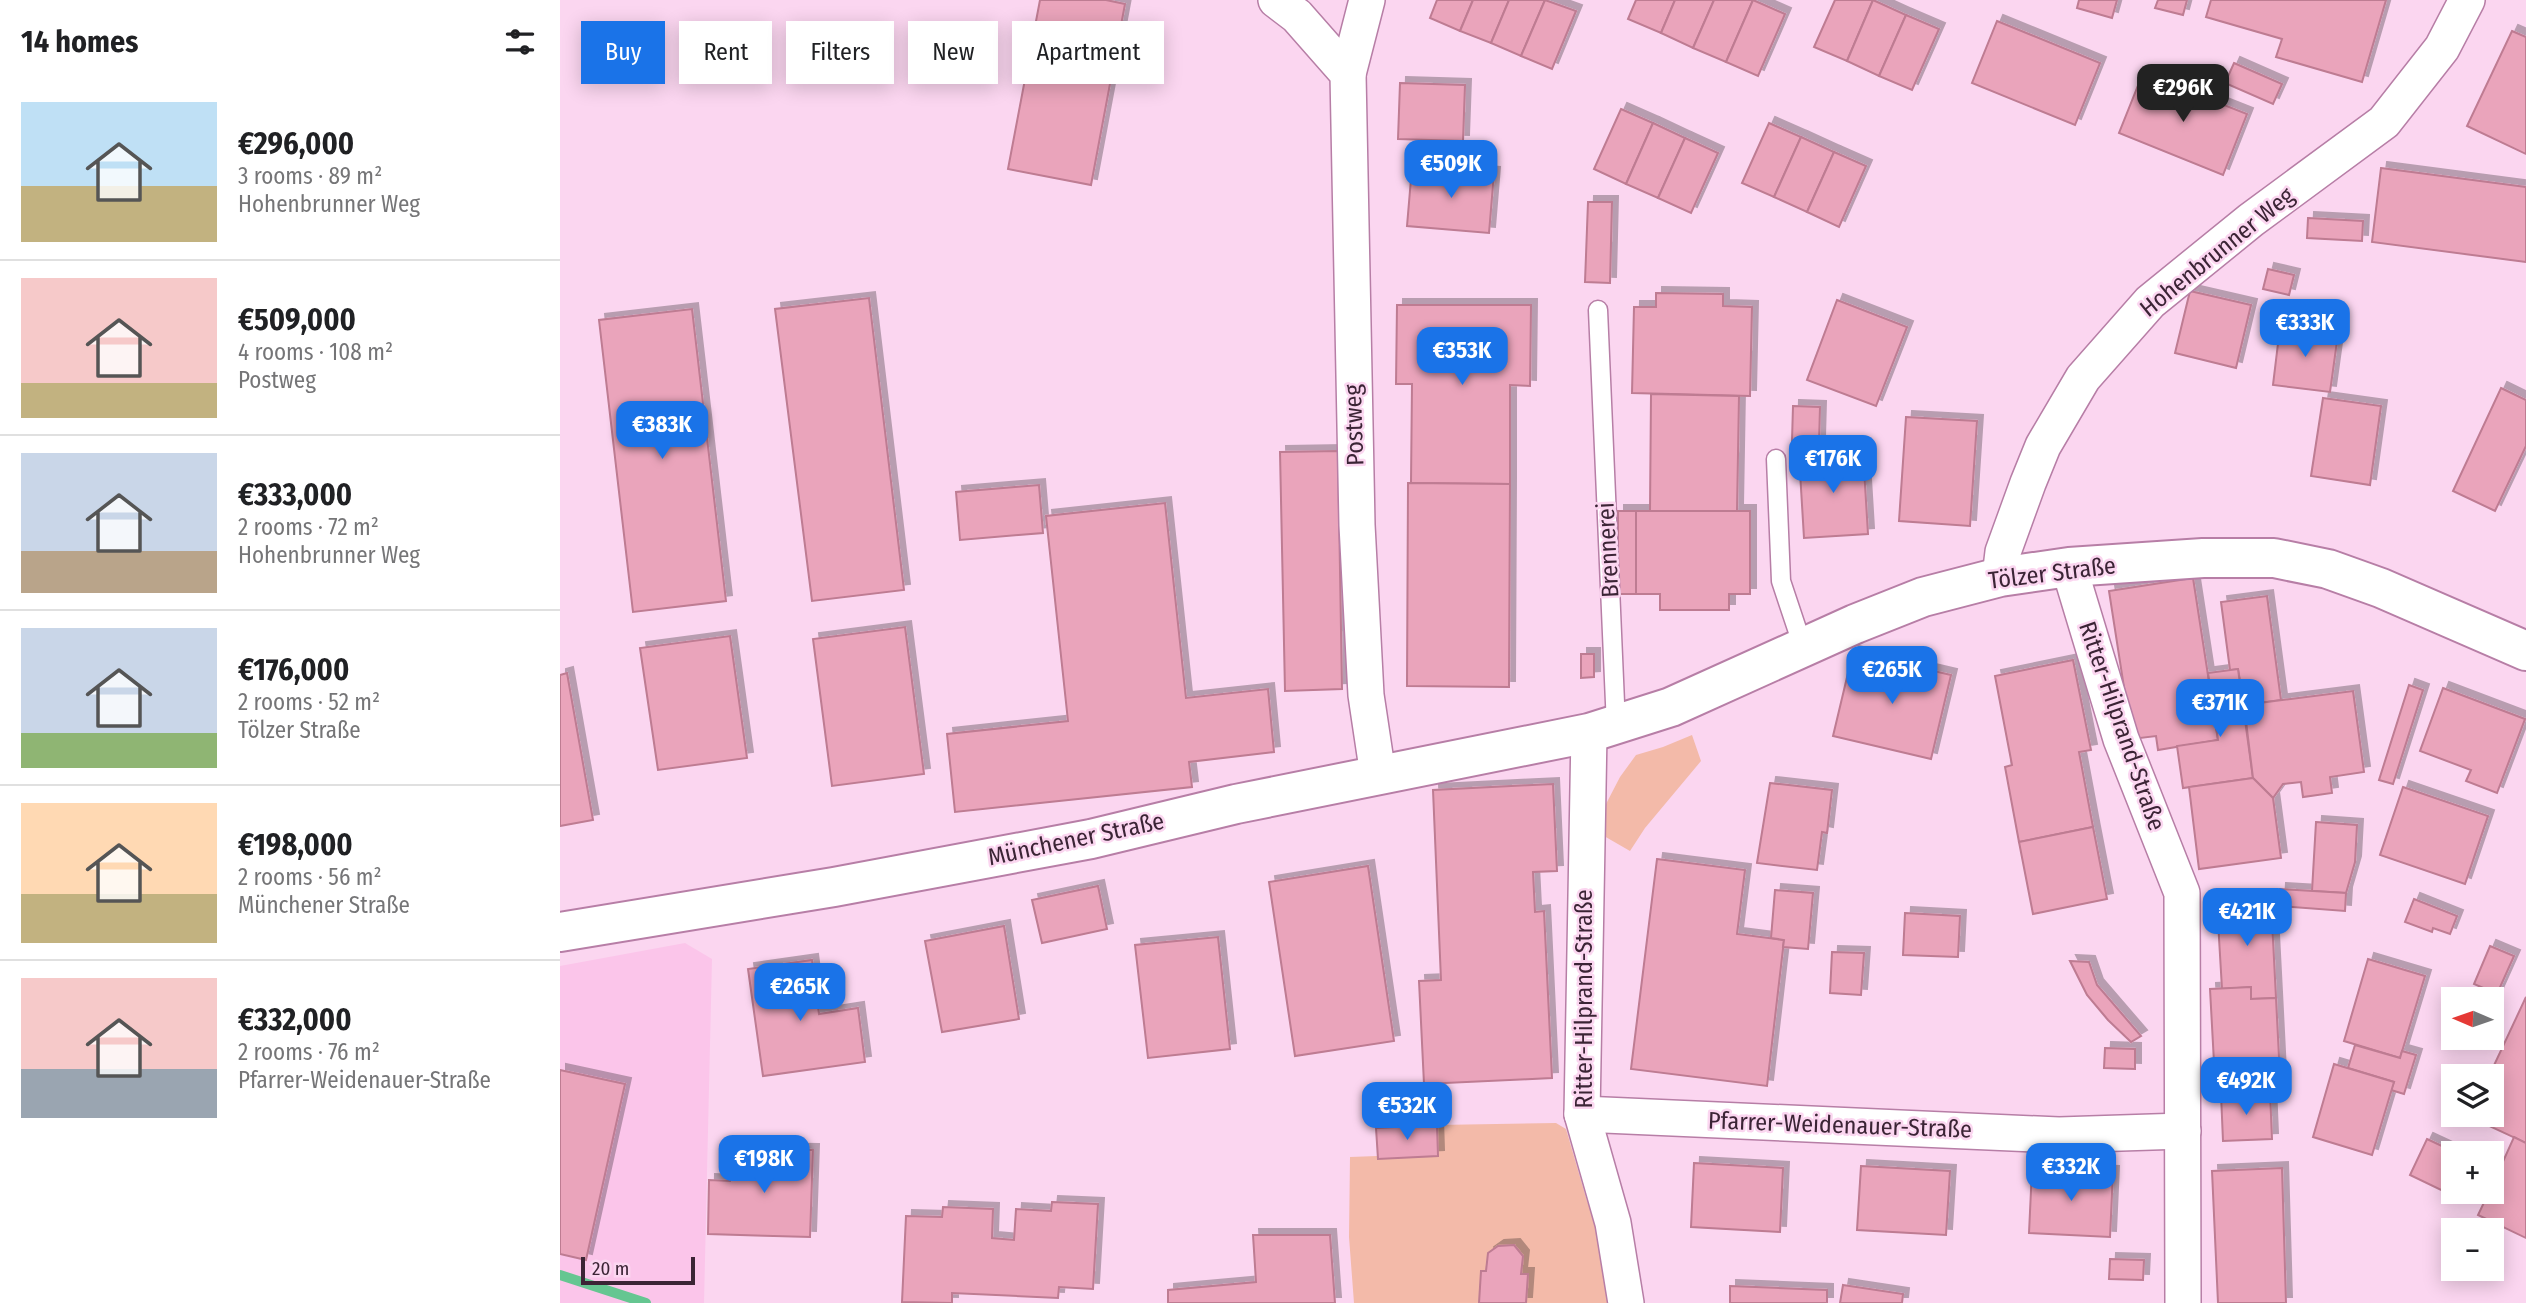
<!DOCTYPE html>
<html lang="en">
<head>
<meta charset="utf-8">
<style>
	:root { --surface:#fff; --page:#f2f2f2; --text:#202124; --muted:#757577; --line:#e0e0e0; --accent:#1a73e8 }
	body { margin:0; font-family:"Fira Sans Condensed",sans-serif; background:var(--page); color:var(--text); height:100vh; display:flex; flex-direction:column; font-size:26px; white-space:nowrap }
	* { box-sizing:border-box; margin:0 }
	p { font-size:23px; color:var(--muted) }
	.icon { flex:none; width:38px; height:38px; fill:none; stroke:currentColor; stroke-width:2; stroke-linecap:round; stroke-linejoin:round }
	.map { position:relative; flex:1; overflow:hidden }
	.details { display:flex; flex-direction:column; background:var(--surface); width:560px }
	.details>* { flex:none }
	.top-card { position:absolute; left:21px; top:21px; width:665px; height:63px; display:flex; gap:14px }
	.needle { width:46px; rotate:272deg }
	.tools { position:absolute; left:1881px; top:987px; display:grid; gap:14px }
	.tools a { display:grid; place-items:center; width:63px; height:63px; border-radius:0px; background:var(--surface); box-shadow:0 4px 18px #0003; font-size:35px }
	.scale { position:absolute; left:21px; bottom:18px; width:114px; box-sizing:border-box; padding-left:7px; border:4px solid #3b2435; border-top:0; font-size:19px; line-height:24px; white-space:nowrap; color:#3b2435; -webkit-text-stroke:5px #fbd6f0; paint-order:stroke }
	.price { position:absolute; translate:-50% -60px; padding:0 16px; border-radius:14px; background:var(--accent); color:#fff; font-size:23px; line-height:46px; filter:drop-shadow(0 2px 4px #0008) }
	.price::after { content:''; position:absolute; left:50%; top:42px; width:21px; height:16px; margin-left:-10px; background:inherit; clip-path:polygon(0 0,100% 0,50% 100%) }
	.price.active { background:#222; color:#fff }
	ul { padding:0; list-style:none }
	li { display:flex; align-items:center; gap:21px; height:175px; padding:0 21px }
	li+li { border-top:2px solid var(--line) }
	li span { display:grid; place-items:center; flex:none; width:196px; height:140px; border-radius:0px; color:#555 }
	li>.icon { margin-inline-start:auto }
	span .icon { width:84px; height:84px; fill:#fffc; stroke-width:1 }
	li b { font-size:30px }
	h2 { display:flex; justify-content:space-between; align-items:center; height:84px; padding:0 21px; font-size:30px }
	.chip { padding:0 24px; border-radius:0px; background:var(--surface); box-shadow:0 4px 18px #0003; font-size:24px; line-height:63px }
	.chip.active { background:var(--accent); color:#fff }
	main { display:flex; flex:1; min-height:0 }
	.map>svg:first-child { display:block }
	.built { fill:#fbc5ea }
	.green { fill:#f3baa9 }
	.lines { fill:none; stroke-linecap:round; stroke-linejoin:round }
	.stream { stroke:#65c691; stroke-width:10 }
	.building { fill:#eaa4bb; stroke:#be7b92; stroke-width:2; filter:url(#shadow) }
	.service-casing { stroke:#b77ea6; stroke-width:21 }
	.minor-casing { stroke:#b77ea6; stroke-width:38 }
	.secondary-casing { stroke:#b77ea6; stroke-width:42 }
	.service { stroke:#fff; stroke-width:18 }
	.minor { stroke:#fff; stroke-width:35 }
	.secondary { stroke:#fff; stroke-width:38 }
	.labels { text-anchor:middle; stroke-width:5; stroke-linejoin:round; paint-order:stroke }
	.street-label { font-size:24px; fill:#3b2435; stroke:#fbd6f0 }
</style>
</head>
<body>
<main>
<section class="details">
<h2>14 homes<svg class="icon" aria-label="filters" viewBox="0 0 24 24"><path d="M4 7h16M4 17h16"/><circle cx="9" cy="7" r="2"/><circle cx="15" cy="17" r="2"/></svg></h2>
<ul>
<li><span style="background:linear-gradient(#bfe0f5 60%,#c2b280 0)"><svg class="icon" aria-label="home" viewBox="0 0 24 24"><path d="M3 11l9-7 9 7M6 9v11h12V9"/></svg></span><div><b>€296,000</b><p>3 rooms · 89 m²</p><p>Hohenbrunner Weg</p></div></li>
<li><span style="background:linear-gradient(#f6c9c9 75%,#c2b280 0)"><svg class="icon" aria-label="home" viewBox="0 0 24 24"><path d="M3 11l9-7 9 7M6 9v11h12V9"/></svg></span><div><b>€509,000</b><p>4 rooms · 108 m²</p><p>Postweg</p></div></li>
<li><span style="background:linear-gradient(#c9d6e8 70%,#b9a48a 0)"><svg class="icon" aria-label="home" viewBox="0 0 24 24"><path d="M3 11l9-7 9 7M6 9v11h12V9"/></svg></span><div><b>€333,000</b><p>2 rooms · 72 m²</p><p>Hohenbrunner Weg</p></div></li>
<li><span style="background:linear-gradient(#c9d6e8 75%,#8fb573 0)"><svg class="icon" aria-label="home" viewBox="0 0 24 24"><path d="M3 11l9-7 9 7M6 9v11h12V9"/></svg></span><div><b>€176,000</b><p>2 rooms · 52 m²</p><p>Tölzer Straße</p></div></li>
<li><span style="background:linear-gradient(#ffd9b3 65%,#c2b280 0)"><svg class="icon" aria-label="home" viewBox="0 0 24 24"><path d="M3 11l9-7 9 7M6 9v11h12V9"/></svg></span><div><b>€198,000</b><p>2 rooms · 56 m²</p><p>Münchener Straße</p></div></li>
<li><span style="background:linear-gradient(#f6c9c9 65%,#9aa5b1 0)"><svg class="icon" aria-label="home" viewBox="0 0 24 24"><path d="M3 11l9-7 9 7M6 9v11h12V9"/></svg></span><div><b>€332,000</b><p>2 rooms · 76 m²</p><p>Pfarrer-Weidenauer-Straße</p></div></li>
</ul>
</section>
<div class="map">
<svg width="1966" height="1303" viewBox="0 0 1966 1303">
	<defs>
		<filter id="shadow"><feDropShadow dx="6" dy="-6" stdDeviation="0" flood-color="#0004"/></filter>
	</defs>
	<rect width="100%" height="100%" fill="#fbd6f0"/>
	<path class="built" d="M125,943L152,959L144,1303H0V966Z"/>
	<g class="green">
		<path d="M1132,735L1141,761L1085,828L1070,851L1044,836L1046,804L1060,777L1076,755L1103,747Z"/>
		<path d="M996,1123L1006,1129L1027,1201L1037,1225L1055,1303H794L789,1237L790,1157L817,1156L818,1159L878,1156L877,1125Z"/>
	</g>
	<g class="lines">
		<path class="stream" d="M0,1275L86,1303"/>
	</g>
	<g class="building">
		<path d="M480,0H546L565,4L531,185L448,169Z"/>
		<path d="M877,0H913L900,31L870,18Z"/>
		<path d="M913,0H949L931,43L900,31Z"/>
		<path d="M949,0H985L961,56L931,43Z"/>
		<path d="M985,0L1016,11L992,69L961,56Z"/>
		<path d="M1076,0H1115L1101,33L1068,19Z"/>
		<path d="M1115,0H1154L1133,48L1101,33Z"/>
		<path d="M1154,0H1193L1166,62L1133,48Z"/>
		<path d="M1193,0L1225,14L1198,76L1166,62Z"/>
		<path d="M1275,0H1313L1287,61L1254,47Z"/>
		<path d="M1313,0L1346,15L1319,76L1287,61Z"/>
		<path d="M1519,0H1557L1552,18L1517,8Z"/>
		<path d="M1598,0H1627L1623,15L1595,8Z"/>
		<path d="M1651,0H1826L1802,82L1716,57L1722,39L1646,17Z"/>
		<path d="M1346,15L1379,29L1352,90L1319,76Z"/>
		<path d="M1437,21L1540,63L1515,125L1412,83Z"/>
		<path d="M1952,31L1966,37V154L1907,126Z"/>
		<path d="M1674,63L1722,84L1713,104L1665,83Z"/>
		<path d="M1583,73L1687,114L1663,175L1559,133Z"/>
		<path d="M840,83L905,85L903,141L838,139Z"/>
		<path d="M1061,109L1093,123L1066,184L1034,169Z"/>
		<path d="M1093,123L1125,138L1098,198L1066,184Z"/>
		<path d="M1209,123L1241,137L1214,197L1182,183Z"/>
		<path d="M1241,137L1274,152L1247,212L1214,197Z"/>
		<path d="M1125,138L1158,153L1131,213L1098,198Z"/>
		<path d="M1274,152L1306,166L1279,227L1247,212Z"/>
		<path d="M852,167L934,173L929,233L847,226Z"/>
		<path d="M1821,168L1966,187V262L1812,242Z"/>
		<path d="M1028,202H1052L1050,283L1025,282Z"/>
		<path d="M1748,218L1803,221L1802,241L1747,238Z"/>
		<path d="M1708,269L1734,275L1729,295L1703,289Z"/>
		<path d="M1630,291L1691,305L1676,368L1615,353Z"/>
		<path d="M1096,293L1163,294V306L1192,307L1190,396L1072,393L1074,307H1096Z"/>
		<path d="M309,298L344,590L252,601L215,309Z"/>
		<path d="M1277,300L1347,327L1316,406L1247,380Z"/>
		<path d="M837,305H971L970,386L950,385V484L851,483L852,384H836Z"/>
		<path d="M132,309L166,601L73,612L39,320Z"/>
		<path d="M1720,327L1778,334L1770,392L1713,385Z"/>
		<path d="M1941,388L1966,400V446L1935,511L1893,491Z"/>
		<path d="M1091,394L1179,396L1177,511H1090Z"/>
		<path d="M1763,398L1821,406L1810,485L1751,476Z"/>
		<path d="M1233,406L1260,407L1259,443L1232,441Z"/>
		<path d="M1346,417L1417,421L1410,526L1339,521Z"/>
		<path d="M778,451L782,689L725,691L720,452Z"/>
		<path d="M1303,452L1308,534L1244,538L1239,455Z"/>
		<path d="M848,483L950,484L949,687L847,686Z"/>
		<path d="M479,485L483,533L400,540L396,492Z"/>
		<path d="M605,503L626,698L708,689L714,752L629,762L632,787L395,812L387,734L508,721L486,516Z"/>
		<rect x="1058" y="511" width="18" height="83"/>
		<path d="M1076,511H1190V594H1169V610H1100V594H1076Z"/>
		<path d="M1633,578L1658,740L1598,750L1596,736L1572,739L1549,591Z"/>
		<path d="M1707,596L1721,700L1684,705L1678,669L1670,670L1661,602Z"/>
		<path d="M345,627L364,774L272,786L253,639Z"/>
		<path d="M170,636L187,758L98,770L80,648Z"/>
		<path d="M1293,652L1391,675L1371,759L1273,736Z"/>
		<path d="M1021,654H1034V677L1021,678Z"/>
		<path d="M1513,660L1531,750L1519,752L1533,827L1459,842L1445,767L1452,765L1435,676Z"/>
		<path d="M1678,669L1693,778L1623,788L1617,746L1658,740L1648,673Z"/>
		<path d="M7,673L33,820L0,826V675Z"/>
		<path d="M1849,685L1863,690L1833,784L1819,780Z"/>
		<path d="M1883,688L1965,719L1937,793L1906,781L1911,770L1860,751Z"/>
		<path d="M1793,691L1804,772L1770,777L1772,793L1743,797L1741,782L1723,784L1713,798L1693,778L1684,705Z"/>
		<path d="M1693,778L1713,798L1721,858L1639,869L1629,787Z"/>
		<path d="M1210,783L1272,790L1267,833L1262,832L1257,870L1197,863Z"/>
		<path d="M993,784L997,871L973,872L975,912L984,911L992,1078L864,1084L859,981L881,980L873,790Z"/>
		<path d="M1843,787L1928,816L1905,884L1820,855Z"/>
		<path d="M1756,822L1797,825L1795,862L1786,893L1752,891Z"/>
		<path d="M1533,827L1547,899L1473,914L1459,842Z"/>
		<path d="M1097,859L1185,870L1177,934L1224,940L1207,1086L1071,1069Z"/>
		<path d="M808,866L834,1041L735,1056L709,882Z"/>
		<path d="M538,886L547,929L482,943L472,900Z"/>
		<path d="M1720,889L1786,893L1785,911L1719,906Z"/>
		<path d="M1215,890L1253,893L1248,949L1223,947L1224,940L1211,938Z"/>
		<path d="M1854,899L1897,916L1890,934L1873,928L1872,932L1845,922Z"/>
		<path d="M1711,901L1716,998L1691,999V987L1662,989L1657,904Z"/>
		<path d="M1345,913L1400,916L1398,957L1343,955Z"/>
		<path d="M444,926L459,1019L382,1032L365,941Z"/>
		<path d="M658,937L670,1049L588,1058L575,945Z"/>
		<path d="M1930,946L1954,956L1937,994L1914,984Z"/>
		<path d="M1272,952L1304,953L1301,995L1270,993Z"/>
		<path d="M1808,959L1865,976L1840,1058L1784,1041Z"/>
		<path d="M252,960L259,1014L298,1008L305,1062L203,1076L188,969Z"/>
		<path d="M1510,961L1529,962L1537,985L1581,1036L1571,1042L1548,1020L1527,995Z"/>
		<path d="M1691,987V999L1716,998L1720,1077L1655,1081L1650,989Z"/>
		<path d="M1966,997V1143L1910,1117L1911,1115H1932V1076H1929Z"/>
		<path d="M1795,1045L1840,1058L1842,1051L1856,1055L1844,1094L1831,1090L1834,1082L1788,1068Z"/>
		<path d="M1545,1048L1575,1049V1069L1544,1068Z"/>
		<path d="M1774,1064L1834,1082L1812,1155L1753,1137Z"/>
		<path d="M0,1070L65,1084L26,1260L0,1254Z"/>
		<path d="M1710,1092L1712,1139L1663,1141L1661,1094Z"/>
		<path d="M877,1125L878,1156L818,1159L816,1128Z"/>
		<path d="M1954,1137L1966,1143V1238L1918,1215L1929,1192H1932V1186Z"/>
		<path d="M1867,1139L1897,1153H1894V1192H1911L1906,1202L1850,1175Z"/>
		<path d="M171,1149L253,1150L250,1237L148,1234L149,1180L170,1181Z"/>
		<path d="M1134,1163L1223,1168L1220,1232L1131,1227Z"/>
		<path d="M1301,1166L1390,1171L1386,1235L1297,1230Z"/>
		<path d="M1722,1168L1726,1303H1658L1652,1171Z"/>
		<path d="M1472,1169L1553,1172L1550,1237L1469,1233Z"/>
		<path d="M492,1202L538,1204L533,1289L499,1287L498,1298L392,1293V1303L342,1302L346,1216L382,1217L383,1207L433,1209L432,1238L454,1240L456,1209L491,1211Z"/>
		<path d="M693,1235H770L775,1303H608V1290L696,1282Z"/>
		<path d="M954,1245L963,1256L961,1274H968L966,1303H919L921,1271H926L928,1253L938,1246Z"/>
		<path d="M1550,1259L1584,1260L1583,1280L1549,1279Z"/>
		<path d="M1283,1285L1343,1294L1342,1303H1280Z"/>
		<path d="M1170,1286L1267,1290V1303H1170Z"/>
	</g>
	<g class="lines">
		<defs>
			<g id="service">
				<path d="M1038,310L1056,726"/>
				<path d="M1216,459L1221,581L1243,647"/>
			</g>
			<g id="minor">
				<path d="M716,0L737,16L788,74L797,525L806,695L818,775"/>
				<path d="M788,74L807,0"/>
				<path d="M1509,567L1561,739L1622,893L1623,1303"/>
				<path d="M1440,577L1443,552L1468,483L1483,446L1523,378L1590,302L1691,220L1824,122L1882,48L1907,0"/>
				<path d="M1029,733L1022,1114L1053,1223L1066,1303"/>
				<path d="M1022,1114L1499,1135L1623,1131"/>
			</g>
			<path id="secondary" d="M0,932L274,887L531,839L676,804L1029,733L1111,707L1295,624L1363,597L1440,577L1509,567L1643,558H1714L1768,569L1821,588L1966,651"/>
		</defs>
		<use href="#service" class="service-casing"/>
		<use href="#minor" class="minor-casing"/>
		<use href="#secondary" class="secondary-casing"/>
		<use href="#service" class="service"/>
		<use href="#minor" class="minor"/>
		<use href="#secondary" class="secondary"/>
	</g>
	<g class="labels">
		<g class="street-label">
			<text transform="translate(1657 252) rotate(-39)" y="8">Hohenbrunner Weg</text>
			<text transform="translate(794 425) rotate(-92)" y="8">Postweg</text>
			<text transform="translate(1048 550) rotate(-93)" y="8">Brennerei</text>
			<text transform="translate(1492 573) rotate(-7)" y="8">Tölzer Straße</text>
			<text transform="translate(1562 726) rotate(71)" y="8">Ritter-Hilprand-Straße</text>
			<text transform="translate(516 839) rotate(-12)" y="8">Münchener Straße</text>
			<text transform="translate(1024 999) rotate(-90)" y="8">Ritter-Hilprand-Straße</text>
			<text transform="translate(1280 1125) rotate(2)" y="8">Pfarrer-Weidenauer-Straße</text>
		</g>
	</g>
</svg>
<div class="tools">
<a><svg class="needle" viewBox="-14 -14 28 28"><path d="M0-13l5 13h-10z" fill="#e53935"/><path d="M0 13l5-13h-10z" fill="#757577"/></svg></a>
<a><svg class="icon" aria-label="layers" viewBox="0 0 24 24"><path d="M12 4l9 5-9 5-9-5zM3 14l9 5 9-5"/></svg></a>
<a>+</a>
<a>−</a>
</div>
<div class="scale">20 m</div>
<b class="price active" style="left:1623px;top:124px">€296K</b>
<b class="price" style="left:891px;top:200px">€509K</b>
<b class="price" style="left:1745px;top:359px">€333K</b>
<b class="price" style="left:902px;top:387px">€353K</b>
<b class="price" style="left:102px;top:461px">€383K</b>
<b class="price" style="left:1273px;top:495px">€176K</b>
<b class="price" style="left:1332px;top:706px">€265K</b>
<b class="price" style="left:1660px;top:739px">€371K</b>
<b class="price" style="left:1687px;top:948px">€421K</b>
<b class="price" style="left:240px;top:1023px">€265K</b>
<b class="price" style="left:1686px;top:1117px">€492K</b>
<b class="price" style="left:847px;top:1142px">€532K</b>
<b class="price" style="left:204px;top:1195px">€198K</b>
<b class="price" style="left:1511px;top:1203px">€332K</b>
<div class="top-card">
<a class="chip active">Buy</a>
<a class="chip">Rent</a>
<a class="chip">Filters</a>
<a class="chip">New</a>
<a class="chip">Apartment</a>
</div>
</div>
</main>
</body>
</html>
